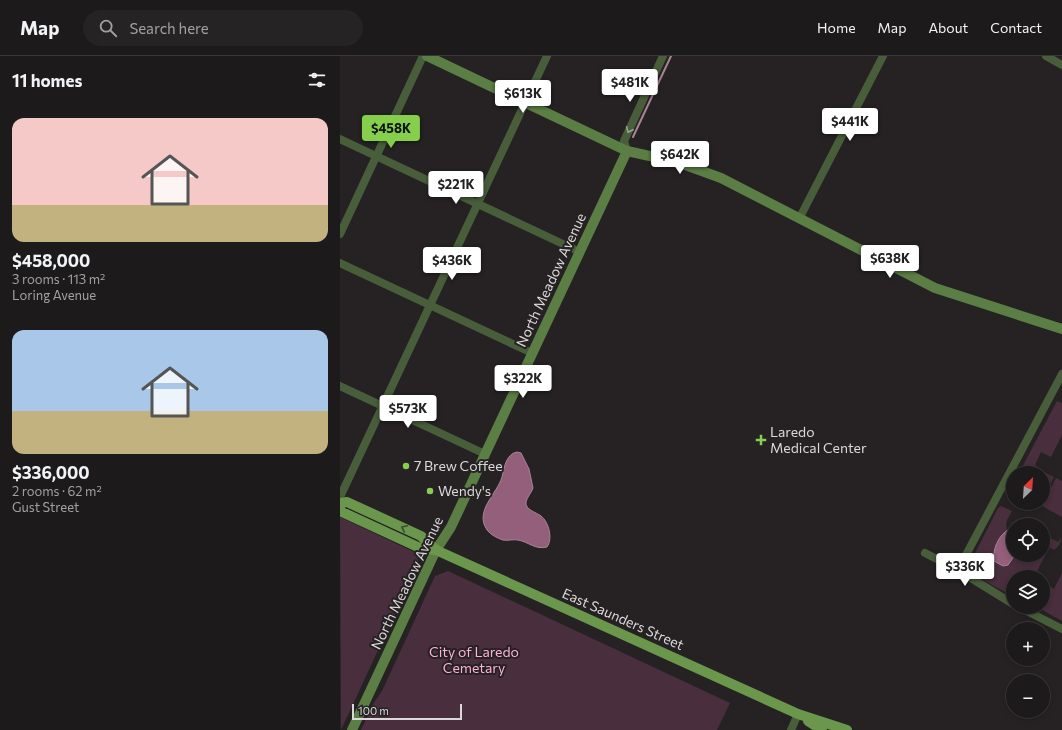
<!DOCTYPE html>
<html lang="en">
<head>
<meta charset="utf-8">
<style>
	:root { --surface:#1c1a1b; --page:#252324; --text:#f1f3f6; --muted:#a0a1a3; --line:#3a383a; --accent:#85cf4d }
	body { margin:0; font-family:Commissioner,sans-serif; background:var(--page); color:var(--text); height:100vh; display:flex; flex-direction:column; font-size:15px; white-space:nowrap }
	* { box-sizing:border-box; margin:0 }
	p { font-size:13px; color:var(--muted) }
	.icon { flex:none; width:22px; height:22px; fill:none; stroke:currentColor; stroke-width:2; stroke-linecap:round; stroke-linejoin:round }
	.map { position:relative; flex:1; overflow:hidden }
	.details { display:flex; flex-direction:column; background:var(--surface); width:340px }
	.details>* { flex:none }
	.needle { width:26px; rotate:25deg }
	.tools { position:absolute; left:666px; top:410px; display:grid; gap:8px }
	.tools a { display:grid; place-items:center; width:44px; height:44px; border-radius:50%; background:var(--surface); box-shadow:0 2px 6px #0003,0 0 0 1px var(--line); font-size:20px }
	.scale { position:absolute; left:12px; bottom:10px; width:110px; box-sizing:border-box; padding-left:4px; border:2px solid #dbd8da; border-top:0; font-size:11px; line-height:14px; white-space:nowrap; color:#dbd8da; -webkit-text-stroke:3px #262224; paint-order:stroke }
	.price { position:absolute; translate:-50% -34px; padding:0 9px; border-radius:4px; background:#fff; color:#222; font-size:13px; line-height:26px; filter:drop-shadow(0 1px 2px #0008) }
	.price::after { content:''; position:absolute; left:50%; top:24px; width:12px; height:9px; margin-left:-6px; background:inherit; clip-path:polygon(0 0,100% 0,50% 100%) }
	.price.active { background:var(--accent); color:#111 }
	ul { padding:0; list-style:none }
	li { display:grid; align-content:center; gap:8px; height:212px; padding:0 12px }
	li span { display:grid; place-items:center; height:124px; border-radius:12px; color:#555 }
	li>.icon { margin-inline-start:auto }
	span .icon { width:72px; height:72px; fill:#fffc; stroke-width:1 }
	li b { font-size:17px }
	h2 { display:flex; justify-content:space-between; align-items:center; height:48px; padding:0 12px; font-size:17px }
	header { display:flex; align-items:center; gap:24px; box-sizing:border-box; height:56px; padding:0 20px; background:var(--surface); border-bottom:1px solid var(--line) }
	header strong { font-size:19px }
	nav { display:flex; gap:22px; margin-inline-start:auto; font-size:14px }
	.search { width:280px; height:36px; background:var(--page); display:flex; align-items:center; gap:10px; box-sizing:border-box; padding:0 14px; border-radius:22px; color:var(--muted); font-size:15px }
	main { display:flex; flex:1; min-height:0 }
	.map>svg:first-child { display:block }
	.green { fill:#492e3d }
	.water { fill:#935f7b; stroke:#a98398 }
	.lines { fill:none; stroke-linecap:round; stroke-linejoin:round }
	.stream { stroke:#a98398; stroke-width:2 }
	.street { stroke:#485e3a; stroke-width:8 }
	.secondary { stroke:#5b7e44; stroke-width:10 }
	.primary { stroke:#6a974b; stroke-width:10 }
	.oneway { stroke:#99a192 }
	.oneway2 { stroke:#3e4b32 }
	.poi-dot { fill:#85cf4d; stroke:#262224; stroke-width:1.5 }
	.labels { text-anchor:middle; stroke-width:4; stroke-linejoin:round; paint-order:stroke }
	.street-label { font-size:14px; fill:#dbd8da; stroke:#262224 }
	.poi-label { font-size:14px; fill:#dbd8da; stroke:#262224; text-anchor:start }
	.park-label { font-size:14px; fill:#ffafd9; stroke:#262224 }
</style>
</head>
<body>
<header>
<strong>Map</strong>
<div class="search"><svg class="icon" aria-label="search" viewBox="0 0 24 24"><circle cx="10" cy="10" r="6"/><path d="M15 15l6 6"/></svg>Search here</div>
<nav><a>Home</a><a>Map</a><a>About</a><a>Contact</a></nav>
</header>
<main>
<section class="details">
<h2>11 homes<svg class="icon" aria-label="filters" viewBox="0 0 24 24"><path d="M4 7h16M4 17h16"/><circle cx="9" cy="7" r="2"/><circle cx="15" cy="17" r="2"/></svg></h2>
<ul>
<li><span style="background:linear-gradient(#f6c9c9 70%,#c2b280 0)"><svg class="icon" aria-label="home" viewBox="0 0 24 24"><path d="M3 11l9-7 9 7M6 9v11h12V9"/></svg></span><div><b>$458,000</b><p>3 rooms · 113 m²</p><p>Loring Avenue</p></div></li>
<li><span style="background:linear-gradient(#a9c7e8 65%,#c2b280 0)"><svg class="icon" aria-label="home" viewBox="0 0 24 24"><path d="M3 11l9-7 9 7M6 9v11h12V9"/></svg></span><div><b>$336,000</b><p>2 rooms · 62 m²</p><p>Gust Street</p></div></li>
</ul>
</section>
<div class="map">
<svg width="722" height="674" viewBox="0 0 722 674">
	<rect width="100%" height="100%" fill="#262224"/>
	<g class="green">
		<path d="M717,345L722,347V379L711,401L701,396L695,409L698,411L694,417H679Z"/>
		<path d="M702,415L714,421L703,442V417H701Z"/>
		<path d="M716,422L722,425V461L702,450Z"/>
		<path d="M661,450L672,455L667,464L666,469L673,499H703V497L706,498L694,521H673V540C662,534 633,521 629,509L658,452Z"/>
		<path d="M0,461L74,496L79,506L1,674Z"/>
		<path d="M703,478L718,486L722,481L719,489L714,494L707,490L709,483Z"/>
		<path d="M108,515L390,647L377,674H21L33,648L42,635L95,520Z"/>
		<path d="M722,517V565L697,551H703C703,543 701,535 708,529L714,533Z"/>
	</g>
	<g class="water">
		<path d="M177,396L181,397L189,413L193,432C192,436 187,441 186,446C185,454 196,456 201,460C209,466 213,483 207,491C195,494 189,486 178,484C173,483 168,485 163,484C157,482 151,479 147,474C134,455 157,438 162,421C164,412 166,398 177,396Z"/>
		<path d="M673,472V499H675L668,509L663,510L654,505C652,493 660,475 673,472Z"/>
	</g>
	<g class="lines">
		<path class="stream" d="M293,81L331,0"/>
		<g class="street">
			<path d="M706,0L722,9"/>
			<path d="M0,83L240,196"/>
			<path d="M287,95L284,85L323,0"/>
			<path d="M459,163L543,0"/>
			<path d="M0,178L83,0"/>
			<path d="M0,207L192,297"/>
			<path d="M0,330L145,398"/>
			<path d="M0,441L207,0"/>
			<path d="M585,497L618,514L673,548"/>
			<path d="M618,514L722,318"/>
			<path d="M679,551L722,573"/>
			<path d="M451,674L458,658"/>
		</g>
		<g class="secondary">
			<path d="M87,0L287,95L337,106L381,122L595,232L722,273"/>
			<path d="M12,674L96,494L111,471L287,95"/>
		</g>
		<g class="primary">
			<path d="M0,447L7,446L81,480L96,494"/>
			<path d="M0,453L2,456L80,492L96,494L458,658L507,674"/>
			<path d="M468,665L482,674"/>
		</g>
	</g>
	<defs><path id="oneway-chevron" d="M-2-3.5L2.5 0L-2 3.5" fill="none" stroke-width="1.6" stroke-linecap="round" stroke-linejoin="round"/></defs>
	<use class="oneway" href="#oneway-chevron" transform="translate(289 74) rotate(115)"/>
	<use class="oneway2" href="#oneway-chevron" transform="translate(64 472) rotate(-155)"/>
	<g class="poi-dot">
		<path d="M419 378h4v4h4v4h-4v4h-4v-4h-4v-4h4z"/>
		<circle cx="66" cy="410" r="4"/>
		<circle cx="90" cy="435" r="4"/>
	</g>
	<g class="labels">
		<g class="street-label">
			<text transform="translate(211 224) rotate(-65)" y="5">North Meadow Avenue</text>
			<text transform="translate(67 527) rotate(-64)" y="5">North Meadow Avenue</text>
			<text transform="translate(283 563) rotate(24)" y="5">East Saunders Street</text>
		</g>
		<g class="poi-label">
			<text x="430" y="381">Laredo<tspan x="430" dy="16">Medical Center</tspan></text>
			<text x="74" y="415">7 Brew Coffee</text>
			<text x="98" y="440">Wendy's</text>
		</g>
		<g class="park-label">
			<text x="134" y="601">City of Laredo<tspan x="134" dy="16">Cemetary</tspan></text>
		</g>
	</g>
</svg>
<div class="tools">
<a><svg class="needle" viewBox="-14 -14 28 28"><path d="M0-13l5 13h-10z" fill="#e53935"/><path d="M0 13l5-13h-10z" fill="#a0a1a3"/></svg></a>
<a><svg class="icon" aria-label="locate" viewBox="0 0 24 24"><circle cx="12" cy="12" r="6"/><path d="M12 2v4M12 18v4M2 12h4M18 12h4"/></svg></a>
<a><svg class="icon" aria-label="layers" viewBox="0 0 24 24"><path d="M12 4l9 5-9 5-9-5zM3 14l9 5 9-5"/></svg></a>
<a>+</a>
<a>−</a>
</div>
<div class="scale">100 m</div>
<b class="price" style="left:290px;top:47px">$481K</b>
<b class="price" style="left:183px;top:58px">$613K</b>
<b class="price" style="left:510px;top:86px">$441K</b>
<b class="price active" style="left:51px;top:93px">$458K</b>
<b class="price" style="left:340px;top:119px">$642K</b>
<b class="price" style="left:116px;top:149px">$221K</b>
<b class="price" style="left:550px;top:223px">$638K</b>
<b class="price" style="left:112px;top:225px">$436K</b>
<b class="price" style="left:183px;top:343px">$322K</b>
<b class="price" style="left:68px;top:373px">$573K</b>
<b class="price" style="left:625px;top:531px">$336K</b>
</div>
</main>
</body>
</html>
